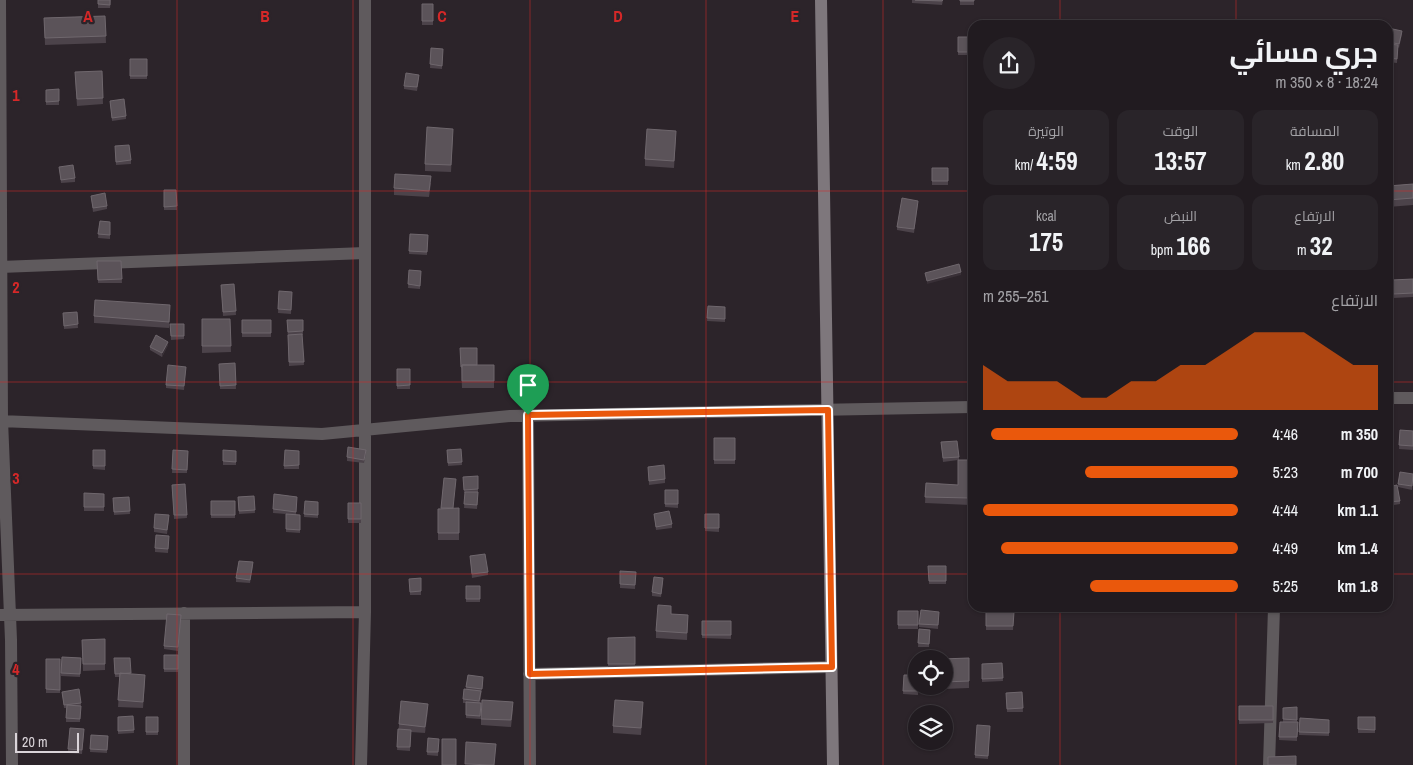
<!DOCTYPE html>
<html lang="ar">
<meta charset="utf-8">
<style>
body{margin:0;font-family:"Archivo Narrow",Cairo,sans-serif;background:#292429;color:#f1f3f6;direction:rtl;height:100vh;display:flex;flex-direction:column;font-size:19px;white-space:nowrap}
*{box-sizing:border-box;margin:0}
p{font-size:16px;color:#a2a1a5}
.icon{flex:none;width:28px;height:28px;fill:none;stroke:currentColor;stroke-width:2;stroke-linecap:round;stroke-linejoin:round}
.map{position:relative;flex:1;overflow:hidden;direction:ltr}
.details{position:absolute;left:968px;top:20px;width:425px;height:592px;display:flex;flex-direction:column;background:#211b20;border-radius:15px;box-shadow:0 1px 4px #0004,0 0 0 1px #3e393e;direction:rtl}
.details>*{flex:none}
.buttons{position:absolute;left:908px;top:650px;display:grid;gap:10px}
.buttons a{display:grid;place-items:center;width:45px;height:45px;border-radius:50%;background:#211b20;box-shadow:0 1px 4px #0004,0 0 0 1px #3e393e;font-size:25px}
.scale{position:absolute;left:15px;bottom:12px;width:64px;box-sizing:border-box;padding-left:5px;border:2px solid #dad4d9;border-top:0;font-size:14px;line-height:18px;white-space:nowrap;color:#dad4d9;-webkit-text-stroke:4px #2c242a;paint-order:stroke}
.pin{position:absolute;display:grid;place-items:center;width:42px;height:42px;color:#fff;margin:-51px -21px;border-radius:50% 50% 50% 0;rotate:-45deg;box-shadow:0 0 5px #0007}
.pin .icon{rotate:45deg}
.round{display:grid;place-items:center;flex:none;width:52px;height:52px;border-radius:26px;background:#292429}
.headline{display:flex;align-items:center;justify-content:space-between;height:85px;padding:0 15px}
h1{font-size:28px;font-weight:700;line-height:38px}
.metrics{display:grid;grid-template-columns:repeat(3,1fr);gap:8px;height:85px;padding:5px 15px}
.metrics div{display:grid;align-content:center;border-radius:12px;background:#292429;text-align:center}
.metrics b{font-size:25px;font-weight:700}
.metrics small{font-size:14px;font-weight:400}
.metrics p{font-size:14px}
.chart{height:140px;padding:10px 15px}
.chart p{display:flex;justify-content:space-between}
.chart svg{width:100%;height:90px;margin-top:5px;fill:#ea580c;opacity:.7}
ul{padding:0 15px;list-style:none;font-size:16px}
li{display:grid;grid-template-columns:80px 60px 1fr;align-items:center;height:38px}
li i{height:12px;border-radius:6px;background:#ea580c}
.map>svg:first-child{display:block}
.lines{fill:none;stroke-linecap:round;stroke-linejoin:round}
.street{stroke:#5f5a5d;stroke-width:12}
.secondary{stroke:#7e777c;stroke-width:12}
.wall{fill:#4c434a}
.shaded-wall{fill:#393037}
.building{fill:#5b5359;stroke:#6f676d}
.route-casing{stroke:#fff;stroke-width:10}
.route{stroke:#ea580c;stroke-width:6}
.grid{fill:none;stroke:#d62828;stroke-width:1;stroke-opacity:0.55}
.grid-label{font-size:16px;text-anchor:middle;font-weight:bold;fill:#d62828;stroke:#2c242a;stroke-width:4.5;stroke-linejoin:round;paint-order:stroke}
</style>
<div class="map">
<svg width="1413" height="765" viewBox="0 0 1413 765">
<rect width="100%" height="100%" fill="#2c242a"/>
<g class="lines">
<path class="street" d="M0,0L2,420L11,640L12,765
M0,267L365,253
M1388,398H1413
M528,415L530,765
M0,421L322,434L510,416L972,407
M0,615L365,612
M529,674L831,667
M184,765V613
M361,765L365,612V0
M1269,765L1274,608"/>
<path class="secondary" d="M821,0L833,765"/>
</g>
<path class="wall" d="M98,0H111L110,8H98Z
M912,0H943L942,5L912,3Z
M960,0H974V5H960Z
M422,4H433V25H422Z
M105,16L106,43L45,45L44,18Z
M1388,28L1402,34L1399,48L1398,47L1397,63L1388,62Z
M958,37H972V55H958Z
M431,48L443,49L442,69L430,68Z
M130,59H147V79H130Z
M102,71L103,104L77,106L75,79Z
M419,78L417,91L404,89V86Z
M59,89V105H46V90Z
M110,101L126,116V119L112,121Z
M453,136L451,172L425,171V164Z
M676,138L674,168L645,166V159Z
M115,150L131,160V164L116,165Z
M59,167L75,178V182L61,183Z
M932,168H948V185H932Z
M1388,180V186L1413,184V205L1388,207Z
M431,183L429,197L394,195V188Z
M164,190H176L177,210H164Z
M91,196L107,206V209L93,212Z
M918,204L914,233L897,230V227Z
M100,221L110,222V239L98,238Z
M410,234L428,235L427,255L409,254Z
M97,261H121L122,283H98Z
M409,270L421,271L420,289L408,288Z
M1413,279V297L1393,298L1392,280Z
M234,284L236,315L223,316L221,285Z
M279,291L292,292L291,314L278,313Z
M708,306L725,307V322L707,321Z
M77,312L78,328L64,329L63,313Z
M170,312L169,328L94,323V316Z
M202,319H230L231,352L202,353Z
M242,320H271V337H242Z
M287,320H303V335H302L304,365L289,366Z
M170,324H184V339L171,340Z
M168,345L162,357L150,350V347Z
M460,348L477,365H494V388H462Z
M235,363L236,389H220L219,364Z
M186,367L184,390L166,388V385Z
M397,369H410V389H397Z
M1400,430L1413,431V450L1399,449Z
M714,438H735V464H714Z
M941,442L959,457V460L971,467L970,505L925,503L926,483L958,485V460L943,462Z
M461,449L462,465L448,466L447,450Z
M93,450H105V470L93,469Z
M173,450L188,451L187,473H172Z
M223,450L236,451V465H223Z
M285,450L299,451V469H284Z
M366,453L364,463L347,461V457Z
M648,467L665,479V483L649,485Z
M1413,474L1412,490L1398,487V484Z
M478,476V496L477,509L464,508L465,493H464L463,477Z
M444,478L454,509L459,508V540H438V509H441Z
M185,484L187,518L174,519L172,485Z
M1388,487L1400,501V504L1388,506Z
M665,490H678V508L665,507Z
M84,493L104,494V511H84Z
M274,494L297,497L296,515H300V533L286,532V514L273,513Z
M254,496L255,513L239,514L238,497Z
M129,497L130,514L114,515L113,498Z
M211,501H235V518H211Z
M305,501L318,502V518L304,517Z
M348,503H361V523H348Z
M654,514L672,524V528L656,530Z
M705,514H719V532L705,531Z
M169,519L167,534L154,532V528Z
M169,539L168,553L155,552V548Z
M470,556L488,572V575L472,578Z
M253,566L250,583L236,582V578Z
M928,566H946V584H929Z
M620,571L636,572L635,589L620,588Z
M421,578V595H410L409,579Z
M663,582L661,597L652,596V592Z
M466,586H480V602H466Z
M898,611H918V629H898Z
M939,612L938,629L919,627V624Z
M986,612H1014L1013,630H986Z
M671,614L688,615L687,640L656,638V631Z
M181,615L178,651L164,649V646Z
M702,621H731V639L702,638Z
M919,629L930,630L929,647H918Z
M635,637V671H608V638Z
M105,639V670L83,671L82,640Z
M164,655H178V672H164Z
M62,657L81,658L80,677L61,676Z
M114,658L131,674L145,682L143,708L118,707L120,677H115Z
M969,658V688L943,689V686H944V659Z
M46,659H60V693H46Z
M1002,663L1003,681L982,682V664Z
M468,675L483,681L480,703H481L480,719L466,718V703H463V699L466,689Z
M904,675L918,686V695L903,694Z
M62,692L81,703L80,722H66V708H64Z
M1022,692L1023,712H1007L1006,693Z
M1239,706H1273V723L1239,724Z
M1297,707V741L1279,740L1280,722H1283V708Z
M643,708L641,735L613,733V726Z
M513,709L511,727L481,725V719Z
M428,710L425,733L411,732L410,751L397,750L399,724Z
M133,716L134,733L118,734V717Z
M146,717H158V735H146Z
M1358,717H1375V733H1358Z
M1300,718L1329,720V736L1299,735Z
M990,730L988,759L975,758V755Z
M84,733L82,754L68,753V749Z
M91,735L108,736L107,753L90,752Z
M428,738L439,739L438,756L427,755Z"/>
<path class="shaded-wall" d="M961,272V275L927,284V281Z
M168,342V345L162,357V353Z
M428,704V710L425,733V727Z"/>
<path class="building" d="M98,0H110V5L98,4Z
M915,0H943L942,1Z
M960,0H974V1H960Z
M422,4H433V21H422Z
M105,16L106,36L45,38L44,18Z
M1388,28L1402,31L1399,44L1388,42Z
M958,37H972V52H958Z
M1388,44L1398,45L1397,59L1388,58Z
M431,48L443,49L442,66L430,64Z
M130,59H147V76H130Z
M102,71L103,98L77,99L75,72Z
M406,73L419,75L417,87L404,86Z
M59,89V101L46,102V90Z
M124,99L126,116L112,118L110,101Z
M427,127L453,129L451,165L425,164Z
M647,129L676,131L674,161L645,159Z
M129,145L131,160L116,162L115,146Z
M73,165L75,178L61,180L59,167Z
M932,168H948V181H932Z
M395,174L431,176L429,191L394,188Z
M1388,180V186L1413,184V198L1388,200Z
M164,190H176L177,206L164,207Z
M105,193L107,206L93,208L91,196Z
M902,198L918,201L914,229L897,227Z
M100,221L110,222V235L98,234Z
M410,234L428,235L427,252L409,251Z
M97,261H121L122,279L98,280Z
M959,264L961,272L927,281L925,273Z
M409,270L421,271L420,286L408,284Z
M1413,279V293L1393,294L1392,280Z
M234,284L236,311L223,312L221,285Z
M279,291L292,292L291,310L278,309Z
M95,300L170,305L169,322L94,316Z
M708,306L725,307V319L707,318Z
M77,312L78,324L64,326L63,313Z
M202,319H230L231,346H202Z
M242,320H271V333H242Z
M287,320H303V331L288,332Z
M170,324H184V336H171Z
M302,334L304,362H289L288,335Z
M156,335L168,342L162,353L150,347Z
M460,348H477V365H462V367H461Z
M235,363L236,385L220,386L219,364Z
M168,365L186,367L184,386L166,385Z
M462,365H494V381H462Z
M397,369H410V385L397,386Z
M1400,430L1413,431V446L1399,445Z
M714,438H735V460H714Z
M957,441L959,457L943,458L941,442Z
M348,447L366,450L364,460L347,457Z
M461,449L462,462L448,463L447,450Z
M93,450H105V466H93Z
M173,450L188,451L187,470L172,469Z
M223,450L236,451V462L223,461Z
M285,450L299,451V465L284,466Z
M958,460H971L970,498L925,497L926,483L958,485Z
M664,465L665,479L649,481L648,467Z
M1400,472L1413,474L1412,486L1398,484Z
M478,476V489L464,490L463,477Z
M444,478L456,479L453,508H441Z
M185,484L187,515H174L172,485Z
M1397,485L1400,501L1388,502V487Z
M665,490H678V504H665Z
M465,492H478L477,505L464,504Z
M84,493L104,494V507H84Z
M274,494L297,497L296,512L273,509Z
M254,496L255,510L239,511L238,497Z
M129,497L130,511L114,512L113,498Z
M211,501H235V515H211Z
M305,501L318,502V515L304,514Z
M348,503H361V519H348Z
M459,508V533H438V509Z
M669,511L672,524L656,527L654,514Z
M155,514L169,515L167,530L154,528Z
M286,514L300,515V530L286,529Z
M705,514H719V528H705Z
M156,535L169,536L168,549L155,548Z
M485,554L488,572L472,574L470,556Z
M239,561L253,562L250,580L236,578Z
M928,566H946V581H929Z
M620,571L636,572L635,585L620,584Z
M654,577L663,578L661,594L652,592Z
M421,578V591L410,592L409,579Z
M466,586H480V599H466Z
M658,605L671,606V614L688,615L687,633L656,631Z
M921,610L939,612L938,625L919,624Z
M898,611H918V625H898Z
M986,612H1014L1013,626H986Z
M167,614L181,615L178,647L164,646Z
M702,621H731V635H702Z
M919,629L930,630L929,644L918,643Z
M635,637V664H608V638Z
M105,639V664H83L82,640Z
M164,655H178V669H164Z
M62,657L81,658L80,674L61,673Z
M114,658H130L131,673L115,674Z
M969,658V681L944,682V659H942Z
M46,659H60V690L46,689Z
M1002,663L1003,678L982,679V664Z
M120,673L145,675L143,702L118,700Z
M468,675L483,677L482,689L466,687Z
M904,675H916V686H918V691H903Z
M79,689L81,703L64,705L62,692Z
M464,689L481,691L479,701L463,699Z
M1022,692L1023,708L1007,709L1006,693Z
M482,700L513,702L511,720L481,719Z
M615,700L643,702L641,728L613,726Z
M401,701L428,704L425,727L399,724Z
M466,702L481,703L480,716L466,715Z
M67,705L81,706L80,719L66,718Z
M1239,706H1273V720H1239Z
M1297,707V720L1283,719V708Z
M133,716L134,730L118,731V717Z
M146,717H158V732H146Z
M1358,717H1375V730L1358,729Z
M1300,718L1329,720V733L1299,732Z
M1280,722H1298L1297,737H1279Z
M977,725L990,726L988,756L975,755Z
M70,728L84,729L82,750L68,749Z
M398,729L411,730L410,747H397Z
M91,735L108,736L107,750L90,749Z
M428,738L439,739L438,752H427Z
M442,739H456V765H442Z
M466,742L496,744L494,765L465,764Z
M1296,756V765H1268V757Z"/>
<g class="lines">
<g class="route-casing">
<path id="route" d="M828,410L832,667L530,674L528,415Z"/>
</g>
<use href="#route" class="route"/>
</g>
<path class="grid" d="M177,0V765M353,0V765M530,0V765M706,0V765M883,0V765M1060,0V25M1236,0V25M0,191H972M1388,191H1413M0,382H972M1388,382H1413M0,574H972M1388,574H1413M1060,608V765M1236,608V765"/>
<g class="grid-label">
<text x="88" y="22">A</text>
<text x="265" y="22">B</text>
<text x="442" y="22">C</text>
<text x="618" y="22">D</text>
<text x="795" y="22">E</text>
<text x="16" y="101">1</text>
<text x="16" y="293">2</text>
<text x="16" y="484">3</text>
<text x="16" y="675">4</text>
</g>
</svg>
<div class="buttons">
<a><svg class="icon" aria-label="locate" viewBox="0 0 24 24"><circle cx="12" cy="12" r="6"/><path d="M12 2v4M12 18v4M2 12h4M18 12h4"/></svg></a>
<a><svg class="icon" aria-label="layers" viewBox="0 0 24 24"><path d="M12 4l9 5-9 5-9-5zM3 14l9 5 9-5"/></svg></a>
</div>
<div class="scale">20 m</div>
<div class="pin" style="left:528px;top:415px;background:#1e9e55"><svg class="icon" aria-label="arrive" viewBox="0 0 24 24"><path d="M6 21V4h12l-3 4 3 4H6"/></svg></div>
<section class="details">
<div class="headline"><div><h1>جري مسائي</h1><p>18:24 · 8 × 350 m</p></div><a class="round"><svg class="icon" aria-label="share" viewBox="0 0 24 24"><path d="M12 15V3M7 8l5-5 5 5M5 13v7h14v-7"/></svg></a></div>
<div class="metrics">
<div><p>المسافة</p><b>2.80<small> km</small></b></div>
<div><p>الوقت</p><b>13:57</b></div>
<div><p>الوتيرة</p><b>4:59<small> /km</small></b></div>
</div>
<div class="metrics">
<div><p>الارتفاع</p><b>32<small> m</small></b></div>
<div><p>النبض</p><b>166<small> bpm</small></b></div>
<div><p>kcal</p><b>175</b></div>
</div>
<div class="chart"><p><span>الارتفاع</span>251–255 m</p>
<svg viewBox="0 0 160 44" preserveAspectRatio="none"><path d="M0 44V22L10 30L20 30L30 30L40 38L50 38L60 30L70 30L80 22L90 22L100 14L110 6L120 6L130 6L140 14L150 22L160 22V44z"/></svg>
</div>
<ul>
<li><b>350 m</b>4:46<i style="width:97%"></i></li>
<li><b>700 m</b>5:23<i style="width:60%"></i></li>
<li><b>1.1 km</b>4:44<i style="width:100%"></i></li>
<li><b>1.4 km</b>4:49<i style="width:93%"></i></li>
<li><b>1.8 km</b>5:25<i style="width:58%"></i></li>
</ul>
</section>
</div>
